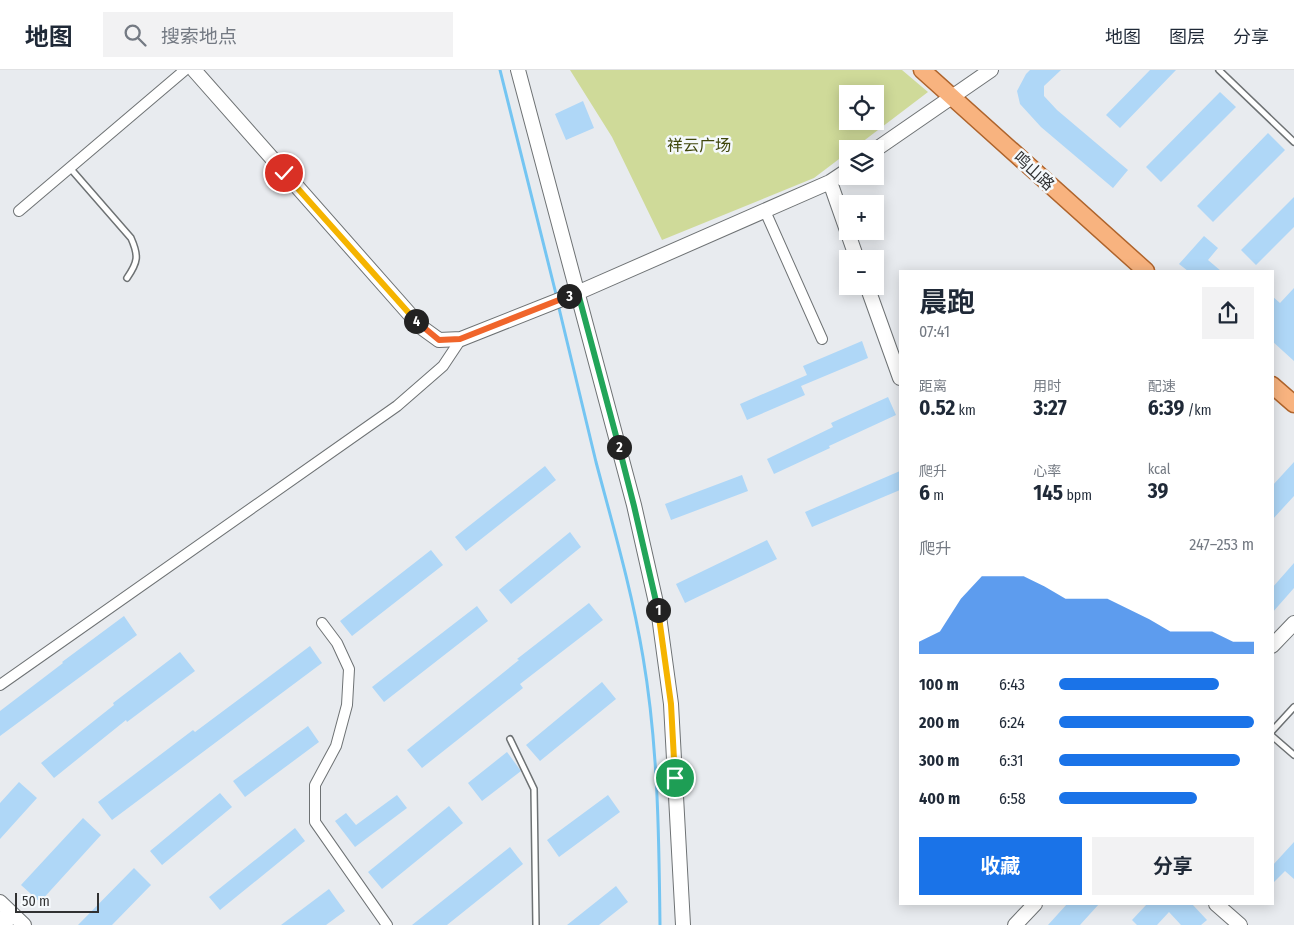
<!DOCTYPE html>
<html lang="zh">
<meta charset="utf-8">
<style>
body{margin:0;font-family:"Fira Sans Condensed","Noto Sans SC",sans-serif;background:#f2f2f3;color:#1f2937;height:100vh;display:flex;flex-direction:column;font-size:19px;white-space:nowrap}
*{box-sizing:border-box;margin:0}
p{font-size:16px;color:#747a83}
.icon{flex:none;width:28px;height:28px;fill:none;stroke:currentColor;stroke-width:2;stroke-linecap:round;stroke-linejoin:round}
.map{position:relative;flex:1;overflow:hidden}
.side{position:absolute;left:899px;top:200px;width:375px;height:635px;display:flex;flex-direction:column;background:#fff;border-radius:0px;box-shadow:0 2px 12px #0003}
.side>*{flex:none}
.tools{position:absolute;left:839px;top:15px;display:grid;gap:10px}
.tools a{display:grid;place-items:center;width:45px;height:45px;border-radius:0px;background:#fff;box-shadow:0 2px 12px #0003;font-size:25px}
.scale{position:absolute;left:15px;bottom:12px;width:84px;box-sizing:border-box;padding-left:5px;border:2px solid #303132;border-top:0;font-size:14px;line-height:18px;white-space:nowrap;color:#303132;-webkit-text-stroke:4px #f5f9fc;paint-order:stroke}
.pin{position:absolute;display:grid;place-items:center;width:42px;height:42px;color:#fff;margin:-21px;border:2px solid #fff;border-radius:50%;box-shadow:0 1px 5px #0007}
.km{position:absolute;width:25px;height:25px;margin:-12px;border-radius:50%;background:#222;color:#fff;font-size:14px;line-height:25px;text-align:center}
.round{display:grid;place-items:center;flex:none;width:52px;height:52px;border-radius:0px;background:#f2f2f3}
.overview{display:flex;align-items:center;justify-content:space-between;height:85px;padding:0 20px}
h1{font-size:28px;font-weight:700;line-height:38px}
.stats{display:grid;grid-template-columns:repeat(3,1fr);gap:8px;height:85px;padding:5px 20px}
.stats div{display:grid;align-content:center}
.stats b{font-size:21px;font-weight:700}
.stats small{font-size:14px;font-weight:400}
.stats p{font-size:14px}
.chart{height:140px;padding:10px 20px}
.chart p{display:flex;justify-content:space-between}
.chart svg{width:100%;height:90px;margin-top:5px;fill:#1a73e8;opacity:.7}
.button{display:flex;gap:10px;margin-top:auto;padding:10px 20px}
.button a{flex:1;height:58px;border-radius:0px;background:#1a73e8;color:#fff;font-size:20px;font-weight:700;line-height:58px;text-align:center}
.button a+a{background:#f2f2f3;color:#1f2937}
ul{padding:0 20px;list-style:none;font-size:16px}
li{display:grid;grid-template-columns:80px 60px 1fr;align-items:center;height:38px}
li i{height:12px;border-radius:6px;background:#1a73e8}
header{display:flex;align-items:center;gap:30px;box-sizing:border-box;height:70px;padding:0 25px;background:#fff;border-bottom:1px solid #e0e1e3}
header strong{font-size:24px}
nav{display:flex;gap:28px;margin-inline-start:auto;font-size:18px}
.search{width:350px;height:45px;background:#f2f2f3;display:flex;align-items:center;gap:12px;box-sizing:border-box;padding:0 18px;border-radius:0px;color:#747a83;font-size:19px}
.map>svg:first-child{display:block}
.green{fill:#cfda99;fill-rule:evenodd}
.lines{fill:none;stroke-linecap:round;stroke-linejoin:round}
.stream{stroke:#74c5f2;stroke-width:3}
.building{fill:#afd7f7}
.lane-casing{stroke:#6e7274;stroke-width:8}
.street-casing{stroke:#6e7274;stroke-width:12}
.secondary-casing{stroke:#6e7274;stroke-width:16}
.primary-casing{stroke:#af642c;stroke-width:19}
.lane{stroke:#fff;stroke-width:5}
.street{stroke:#fff;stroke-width:10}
.secondary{stroke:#fff;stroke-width:14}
.primary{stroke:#f8b37f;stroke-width:16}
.split-1-casing{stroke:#fff;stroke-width:10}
.split-2-casing{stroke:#fff;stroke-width:10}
.split-3-casing{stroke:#fff;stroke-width:10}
.split-4-casing{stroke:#fff;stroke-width:10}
.split-5-casing{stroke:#fff;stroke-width:10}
.split-1{stroke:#f5b400;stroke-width:6}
.split-2{stroke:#22a559;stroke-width:6}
.split-3{stroke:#22a559;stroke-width:6}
.split-4{stroke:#f0652b;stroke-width:6}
.split-5{stroke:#f5b400;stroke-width:6}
.labels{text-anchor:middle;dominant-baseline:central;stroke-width:5;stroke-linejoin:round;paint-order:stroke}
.park-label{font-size:16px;fill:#40470c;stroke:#f5f9fc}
.street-label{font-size:16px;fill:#303132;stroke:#f5f9fc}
</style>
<header>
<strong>地图</strong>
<div class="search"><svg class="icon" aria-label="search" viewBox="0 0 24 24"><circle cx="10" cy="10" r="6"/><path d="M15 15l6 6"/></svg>搜索地点</div>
<nav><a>地图</a><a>图层</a><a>分享</a></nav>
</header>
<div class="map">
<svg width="1294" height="855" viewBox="0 0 1294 855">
<rect width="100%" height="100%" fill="#e8ebef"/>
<path class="green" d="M570,0H902L928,22L853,79H848L847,83L814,108L662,170L612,67ZM848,24H875V51H848Z"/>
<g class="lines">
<path class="stream" d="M500,0L557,228
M558,234C571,286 583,339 596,392C613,456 632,521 643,587C658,675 659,766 660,855"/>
</g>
<path class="building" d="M1030,0H1061L1044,16V26L1057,40L1128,100L1113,118L1041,57L1020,34L1017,21L1026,4Z
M1150,0H1176L1120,58L1106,45Z
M1220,22L1236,37L1161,112L1146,97Z
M583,31L594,58L566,70L555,44Z
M1268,63L1285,80L1213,152L1197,136Z
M1294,127V157L1256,195L1241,180Z
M1204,166L1218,178L1208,190L1221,201H1188L1179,194Z
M1294,218V291L1272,271V226L1280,233Z
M862,271L868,288L801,316L805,325L747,350L740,334L807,305L803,296Z
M888,327L896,345L829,376L830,378L774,404L767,389L833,357L831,353Z
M1294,392V426L1272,450V416Z
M545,396L556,410L466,481L455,467Z
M900,401V420L812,457L805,442Z
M742,405L748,421L671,450L665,434Z
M570,462L581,477L511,534L499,520Z
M767,470L777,489L685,533L676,514Z
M431,480L443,495L352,566L340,551Z
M1294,493V518L1272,543V518Z
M589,533L603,550L520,614L523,618L422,698L407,680L519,590L517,589Z
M477,536L488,551L384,632L372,617Z
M124,546L137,565L0,666V641L63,593L62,592Z
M310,576L322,593L112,750L98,732L193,660L195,662Z
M180,582L195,601L127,652L126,650L54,708L41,693L114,635L113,633Z
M602,612L616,629L540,691L526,675Z
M308,656L319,672L245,727L233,711Z
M507,682L521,701L482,731L468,713Z
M19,712L37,728L0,769V733Z
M220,723L232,737L162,795L150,781Z
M397,725L407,738L355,777L335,751L346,743L356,755Z
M608,725L620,742L559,787L547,770Z
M449,736L463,753L382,819L368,802Z
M83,748L101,765L40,832L21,815Z
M295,758L305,771L220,840L209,827Z
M1294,772V809L1285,801L1272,814V796Z
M510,777L523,794L447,855H412Z
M134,798L151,815L112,855H78Z
M616,816L628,832L599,855H567Z
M329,819L345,841L326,855H281Z
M1067,834H1099L1080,855H1048Z
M1147,834H1192L1207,850L1201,855H1181L1169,842L1157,855H1137L1132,850Z"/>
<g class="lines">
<g class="lane-casing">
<path id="lane" d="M1219,0L1294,72
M70,98L131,168C139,186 138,192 127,208
M1272,661L1294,637
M1272,666L1294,685
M510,669L534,719L536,855"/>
</g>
<g class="street-casing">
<path id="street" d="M19,141L185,0
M765,141L822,269
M322,553L337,573L349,599L347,635L336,676L315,715V752L387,855
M0,615L397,336L443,296L461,269"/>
</g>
<g class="secondary-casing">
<path id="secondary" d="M194,0L421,257L439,270L461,269L577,223L830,112L848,100
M518,0L634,435L659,546L671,634L683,855
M875,80L991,0
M830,112L857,189
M867,216L900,308
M1272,576L1294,553
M0,832L24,855
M1216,834L1240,855
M0,849L6,855
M1015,855L1035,834"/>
</g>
<g class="primary-casing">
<path id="primary" d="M922,0L1146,201
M1272,315L1294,334"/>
</g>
<use href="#lane" class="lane"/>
<use href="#street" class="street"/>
<use href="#secondary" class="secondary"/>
<use href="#primary" class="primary"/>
</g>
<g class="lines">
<g class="split-1-casing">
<path id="split-1" d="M658,540L671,634L675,708"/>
</g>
<g class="split-2-casing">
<path id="split-2" d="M619,377L634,436L658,540"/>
</g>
<g class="split-3-casing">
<path id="split-3" d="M569,226L578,223L619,377"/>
</g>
<g class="split-4-casing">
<path id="split-4" d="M416,251L439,270L460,269L569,226"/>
</g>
<g class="split-5-casing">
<path id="split-5" d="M284,103L416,251"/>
</g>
<use href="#split-1" class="split-1"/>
<use href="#split-2" class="split-2"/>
<use href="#split-3" class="split-3"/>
<use href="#split-4" class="split-4"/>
<use href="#split-5" class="split-5"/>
</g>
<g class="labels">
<g class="park-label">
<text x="699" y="75">祥云广场</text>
</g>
<g class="street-label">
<text transform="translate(1034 101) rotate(42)">鸣山路</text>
</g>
</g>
</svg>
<div class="tools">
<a><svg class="icon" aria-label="locate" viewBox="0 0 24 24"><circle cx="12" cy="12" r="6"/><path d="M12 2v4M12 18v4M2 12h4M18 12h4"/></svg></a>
<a><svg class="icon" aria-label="layers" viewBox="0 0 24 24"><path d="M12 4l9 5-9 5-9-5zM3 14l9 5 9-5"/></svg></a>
<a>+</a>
<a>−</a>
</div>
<div class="scale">50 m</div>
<div class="pin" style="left:675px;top:708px;background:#1e9e55"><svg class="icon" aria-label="arrive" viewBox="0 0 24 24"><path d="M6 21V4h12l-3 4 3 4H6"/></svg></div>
<div class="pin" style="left:284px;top:103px;background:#d93025"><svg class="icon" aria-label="check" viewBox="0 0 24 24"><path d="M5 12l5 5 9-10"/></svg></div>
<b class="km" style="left:658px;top:540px">1</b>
<b class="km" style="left:619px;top:377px">2</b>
<b class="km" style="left:569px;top:226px">3</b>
<b class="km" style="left:416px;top:251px">4</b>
<section class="side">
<div class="overview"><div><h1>晨跑</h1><p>07:41</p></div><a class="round"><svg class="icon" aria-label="share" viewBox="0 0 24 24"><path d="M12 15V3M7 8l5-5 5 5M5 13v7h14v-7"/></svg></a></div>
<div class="stats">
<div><p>距离</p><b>0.52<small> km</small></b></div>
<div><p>用时</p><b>3:27</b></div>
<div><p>配速</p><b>6:39<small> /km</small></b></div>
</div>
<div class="stats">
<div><p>爬升</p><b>6<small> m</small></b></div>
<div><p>心率</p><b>145<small> bpm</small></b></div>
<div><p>kcal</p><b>39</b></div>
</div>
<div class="chart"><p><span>爬升</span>247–253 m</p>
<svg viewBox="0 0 160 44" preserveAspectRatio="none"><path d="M0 44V38L10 33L20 17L30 6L40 6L50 6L60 11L70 17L80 17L90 17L100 22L110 27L120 33L130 33L140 33L150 38L160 38V44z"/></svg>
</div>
<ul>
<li><b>100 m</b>6:43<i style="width:82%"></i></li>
<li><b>200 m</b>6:24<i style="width:100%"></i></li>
<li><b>300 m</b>6:31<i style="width:93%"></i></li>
<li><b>400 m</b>6:58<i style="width:71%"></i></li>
</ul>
<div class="button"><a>收藏</a><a>分享</a></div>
</section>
</div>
